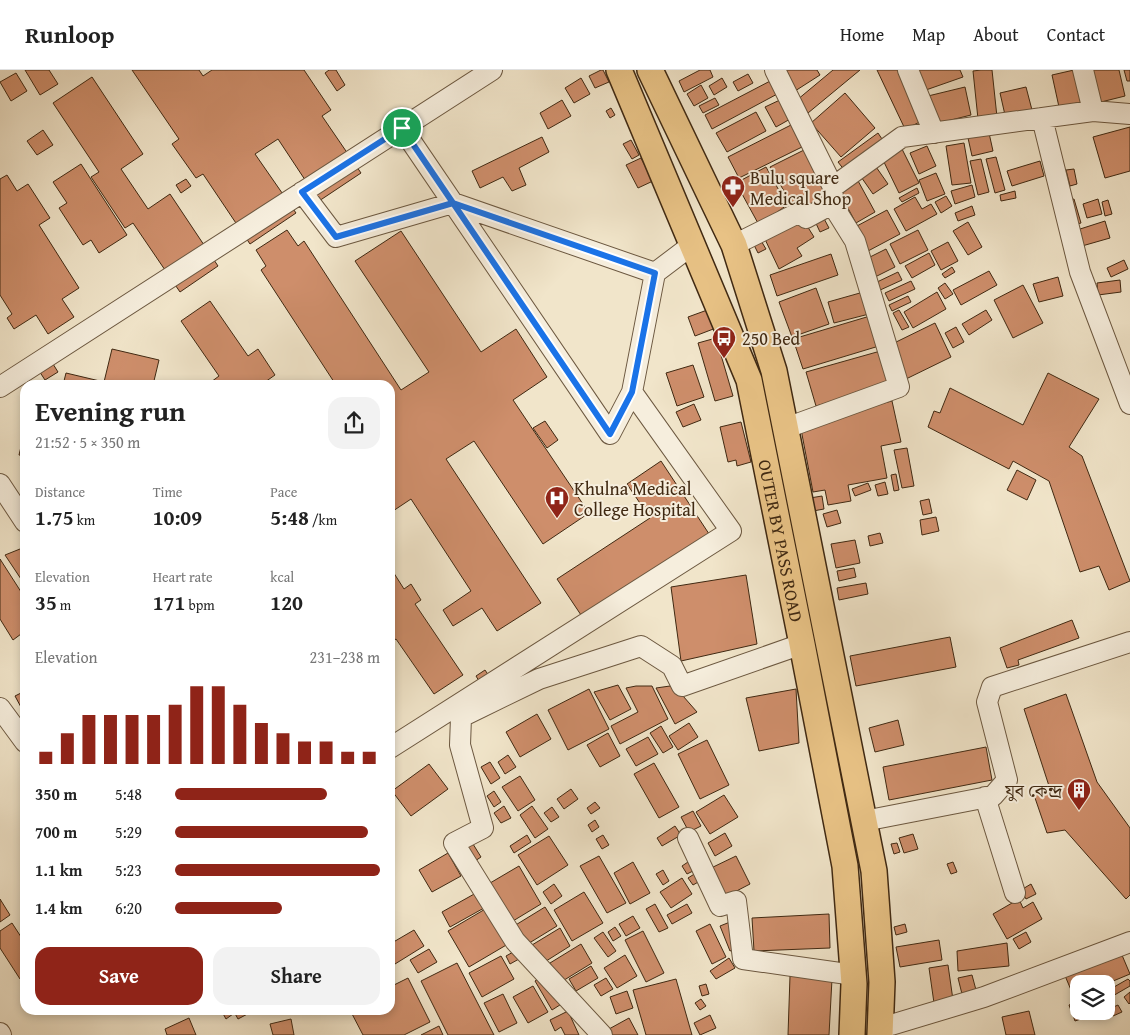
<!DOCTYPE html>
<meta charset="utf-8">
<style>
body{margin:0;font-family:"Gentium Book Plus","Noto Serif Bengali",serif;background:#f2f2f2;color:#222;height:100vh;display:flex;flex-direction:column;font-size:19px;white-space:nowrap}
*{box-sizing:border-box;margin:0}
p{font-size:16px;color:#767676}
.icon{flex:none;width:28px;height:28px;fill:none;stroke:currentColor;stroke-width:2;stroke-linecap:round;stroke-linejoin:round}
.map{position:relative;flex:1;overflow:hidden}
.sheet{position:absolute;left:20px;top:310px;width:375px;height:635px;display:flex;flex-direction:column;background:#fff;border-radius:15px;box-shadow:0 2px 8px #0003}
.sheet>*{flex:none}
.buttons{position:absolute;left:1070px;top:905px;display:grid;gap:10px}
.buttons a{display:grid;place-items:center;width:45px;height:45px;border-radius:10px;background:#fff;box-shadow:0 2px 8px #0003;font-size:25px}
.pin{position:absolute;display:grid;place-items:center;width:42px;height:42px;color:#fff;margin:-21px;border:2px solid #fff;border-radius:50%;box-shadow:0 1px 5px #0007}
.round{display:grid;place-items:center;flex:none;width:52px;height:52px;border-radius:15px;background:#f2f2f2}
.summary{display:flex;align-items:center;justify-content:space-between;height:85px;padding:0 15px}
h1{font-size:28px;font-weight:700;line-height:38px}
.figures{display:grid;grid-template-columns:repeat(3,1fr);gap:8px;height:85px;padding:5px 15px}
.figures div{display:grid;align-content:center}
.figures b{font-size:21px;font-weight:700}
.figures small{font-size:14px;font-weight:400}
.figures p{font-size:14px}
.chart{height:140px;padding:10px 15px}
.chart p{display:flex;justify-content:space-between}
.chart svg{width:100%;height:90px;margin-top:5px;stroke:#8f2418;stroke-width:6}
.primary-button{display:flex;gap:10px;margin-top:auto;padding:10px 15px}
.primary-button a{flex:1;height:58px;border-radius:15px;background:#8f2418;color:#fff;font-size:20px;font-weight:700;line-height:58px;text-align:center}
.primary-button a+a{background:#f2f2f2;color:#222}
ul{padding:0 15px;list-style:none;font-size:16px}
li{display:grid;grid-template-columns:80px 60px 1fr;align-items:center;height:38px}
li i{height:12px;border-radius:6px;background:#8f2418}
header{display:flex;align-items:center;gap:30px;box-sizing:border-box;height:70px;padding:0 25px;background:#fff;border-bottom:1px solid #e0e0e0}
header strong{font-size:24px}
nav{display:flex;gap:28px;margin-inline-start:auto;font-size:18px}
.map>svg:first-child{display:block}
.building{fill:#ce8e6b;stroke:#402912}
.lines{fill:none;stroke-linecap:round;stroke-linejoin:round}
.minor-casing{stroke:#6c5840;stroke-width:22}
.major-casing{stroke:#402912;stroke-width:28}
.minor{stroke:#f6eedd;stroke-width:20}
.major{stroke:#e8c285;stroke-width:25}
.route-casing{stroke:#fff;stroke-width:10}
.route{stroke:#1a73e8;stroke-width:6}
.labels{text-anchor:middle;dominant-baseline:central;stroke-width:4;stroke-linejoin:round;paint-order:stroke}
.poi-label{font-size:18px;fill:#402912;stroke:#f6eedd;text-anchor:start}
.street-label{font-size:18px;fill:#402912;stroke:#f6eedd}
</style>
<header>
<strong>Runloop</strong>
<nav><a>Home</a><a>Map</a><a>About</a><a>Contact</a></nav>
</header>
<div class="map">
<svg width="1130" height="965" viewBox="0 0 1130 965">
<rect width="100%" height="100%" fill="#f1e5ca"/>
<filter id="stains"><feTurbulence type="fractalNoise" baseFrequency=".004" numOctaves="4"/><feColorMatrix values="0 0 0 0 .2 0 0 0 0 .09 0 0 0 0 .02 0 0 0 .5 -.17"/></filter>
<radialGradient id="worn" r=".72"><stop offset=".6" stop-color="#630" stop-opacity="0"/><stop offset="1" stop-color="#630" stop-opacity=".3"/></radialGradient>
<path class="building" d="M25,0H49L58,14L40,25Z
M132,0H199L203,6L212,0H304L331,40L322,46L361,103L319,131L278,69L255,84L296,143L250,174L203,104L196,108L172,74L179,69Z
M329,0H336L345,15L337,21L325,3Z
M601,0H603L609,12L595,18L589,6Z
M700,0H710L713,7L684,22L679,11Z
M786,0H817L820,5L795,21L783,2Z
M833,0H860L808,43L797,30Z
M877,0H898L922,51L905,59Z
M916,0H960L963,7L923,21Z
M981,0H992L997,47L978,49L973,1Z
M1074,0L1086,31L1059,37L1052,5Z
M1089,0H1119L1125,26L1097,33Z
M1124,0H1130V11H1127Z
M16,3L27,21L11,31L0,12Z
M748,4L753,13L738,21L733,12Z
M92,7L143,84L121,99L148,139L170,124L218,196L180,222L133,153L125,158L91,107L99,102L53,33Z
M581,8L590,24L574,33L565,18Z
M722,8L727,17L714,25L709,16Z
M774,9L781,22L712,59L705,45Z
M701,15L708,28L694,36L687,24Z
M965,17L971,45L935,54L928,26Z
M1026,17L1032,40L1005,45L1000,23Z
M845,23L875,58L841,87L811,53Z
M715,28L719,35L703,43L699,36Z
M782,29L792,48L776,57L765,37Z
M562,30L571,46L548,59L540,43Z
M611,38L615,45L610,48L606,41Z
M756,42L766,61L727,82L716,63Z
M791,55L802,77L739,108L728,87Z
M1130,57V101L1105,108L1093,67Z
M43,60L53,75L37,85L27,71Z
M878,63L884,72L845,101L838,92Z
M989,63L993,81L972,86L968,68Z
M542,67L549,82L519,98L526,115L512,121L503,107L480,118L472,101Z
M631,70L639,85L632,89L623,74Z
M964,73L971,113L952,115L946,76Z
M927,76L936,96L919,104L910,83Z
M806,79L828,129L812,138L803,126L791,133L770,97Z
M902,79L919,113L899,123L882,88Z
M996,87L1005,120L995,123L986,89Z
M641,88L653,111L638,118L626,95Z
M981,89L989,122L978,125L970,91Z
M1040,91L1044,106L1012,116L1007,101Z
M81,94L127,165L99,183L91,170L83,175L59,138L67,133L53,112Z
M874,94L888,114L873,124L859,104Z
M766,97L787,135L759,155L736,113Z
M1074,99L1077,114L1070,116L1066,100Z
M936,103L945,124L927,131L919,110Z
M7,105L17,121L28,114L50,148L39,155L79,218L62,229L74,247L48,264L36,245L14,259L7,248L12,244L0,225V109Z
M186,109L191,116L181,123L176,115Z
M857,109L875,142L856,153L838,120Z
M972,115L975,127L955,134L951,121Z
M917,118L919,123L902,132L899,128Z
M1015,121L1016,128L1001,131L1000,125Z
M946,126L952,136L941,143L935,132Z
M915,127L922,139L931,134L937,144L906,161L894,139Z
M1074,129L1081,153L1073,155L1066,131Z
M1098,129L1102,144L1087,148L1083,134Z
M1108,130L1112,144L1105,146L1102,132Z
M972,136L975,145L958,151L955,143Z
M887,140L900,164L868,181L855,157Z
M799,143L814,167L797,178L802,186L779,199L763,165Z
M821,143L829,158L820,162L813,147Z
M1105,151L1110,168L1082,176L1077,160Z
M968,152L982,177L968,185L953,161Z
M287,160L298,176L304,171L401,320L429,302L355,191L401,161L481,282L516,259L547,307L513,330L589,443L543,474L474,371L446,389L541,533L497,561L482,538L453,556L443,540L471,521L411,429L390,443V400L392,399L390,397V315H336L261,200L266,196L256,180Z
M918,160L928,180L900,194L890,174Z
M760,169L766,179L758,183L753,173Z
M948,172L958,191L941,200L931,181Z
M886,179L895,197L875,207L866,189Z
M929,183L935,195L912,208L905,196Z
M831,184L838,205L777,226L770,205Z
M1124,190L1128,199L1111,207L1107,198Z
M952,197L955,202L945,208L942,204Z
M989,201L997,215L961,235L953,220Z
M898,202L902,210L878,221L875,213Z
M1058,207L1063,226L1039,232L1033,214Z
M1120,210L1121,222L1098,225L1097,213Z
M911,211L915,219L889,231L885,223Z
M945,213L953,224L945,229L938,218Z
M1023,215L1043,253L1013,268L994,230Z
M816,218L829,254L792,267L779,232Z
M867,221L873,243L834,253L828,232Z
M937,222L946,239L913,258L904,242Z
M908,226L911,232L892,241L889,235Z
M210,231L248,286L258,279L275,305L265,312L267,315H207L219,306L181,251Z
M710,239L716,258L695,266L688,247Z
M899,240L909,257L902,260L893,243Z
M986,240L992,250L969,265L962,254Z
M870,246L879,276L803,299L793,269Z
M935,253L951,287L906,309L890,275Z
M956,257L964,272L953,278L945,263Z
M716,268L733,326L715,331L698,273Z
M43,278L58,302L45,310L30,287Z
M112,279L159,290L153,315H63L66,303L104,312Z
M884,280L894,314L816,336L806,302Z
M693,295L704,327L677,336L666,303Z
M1048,303L1099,329L1069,377L1082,386L1130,511L1109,520L1099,496L1080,502L1049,411L1013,391L1009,399L928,357L934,341L940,343L950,318L1023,355Z
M892,331L901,372L881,376L887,408L848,415L851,431L828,435L825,420L813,422L800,354Z
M694,334L701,350L683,357L676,342Z
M545,351L558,370L547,378L533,358Z
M741,352L751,392L737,396L736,390L728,392L720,357Z
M25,360V386L19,385Z
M907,378L914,416L902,418L894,380Z
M661,391L717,476L591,560L557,509L650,448L627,414Z
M1017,400L1036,410L1027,430L1007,420Z
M896,404L899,420L894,421L891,405Z
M885,412L888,424L878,426L875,415Z
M868,413L871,420L855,426L852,419Z
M822,426L824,439L813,441L810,428Z
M929,429L932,443L923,445L920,431Z
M837,440L841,453L827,457L823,444Z
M936,447L939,461L922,465L920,450Z
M880,463L883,473L870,476L868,466Z
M855,470L860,493L836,498L831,474Z
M25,477V515L5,485Z
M0,489L25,528V561L13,570L0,549Z
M390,497L404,519L411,514L421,530L415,534L463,605L434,624L396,569L390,573Z
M854,498L856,507L839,511L837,501Z
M746,505L757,574L681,591L671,517Z
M866,513L868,524L839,530L837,518Z
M1072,550L1079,568L1018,590L1019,595L1007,598L1000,578Z
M950,567L956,597L856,616L850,586Z
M485,600L491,609L482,616L476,606Z
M618,615L631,639L610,650L594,622Z
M636,616H652L668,649L620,674L611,656L638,642L626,618Z
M670,616L683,626L697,642L675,654L656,618Z
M589,619L609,659L568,680L548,640Z
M796,619L799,673L759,681L746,628Z
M25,621V637L22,639L15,626Z
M1066,624L1097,712L1130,758V825L1126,829L1065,760L1047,763L1034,725L1050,719L1024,639Z
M537,644L551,669L520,687L506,662Z
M898,650L904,675L875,682L869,658Z
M689,653L698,667L678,680L669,666Z
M661,656L673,677L663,683L650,663Z
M608,663L620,686L600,697L587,675Z
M648,667L658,684L636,696L626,679Z
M707,670L729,715L700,729L678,684Z
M986,677L992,710L889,730L883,697Z
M508,685L516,697L505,704L498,692Z
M490,692L500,708L491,714L481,697Z
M654,693L679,737L659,748L634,704Z
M429,694L448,719L411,746L392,721Z
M520,706L535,730L518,741L502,717Z
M571,719L578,729L564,739L557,729Z
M494,721L501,732L494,737L487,726Z
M724,725L738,747L710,764L696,742Z
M595,732L600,738L591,744L587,738Z
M504,736L511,748L501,753L494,743Z
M532,736L548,759L535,768L520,745Z
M552,737L559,747L551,752L544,743Z
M693,741L701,756L689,762L681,747Z
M595,750L599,757L592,762L588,755Z
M675,756L681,765L662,776L657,768Z
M725,763L732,776L715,786L708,773Z
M913,764L918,779L904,783L899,768Z
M527,765L531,772L514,783L510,776Z
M603,765L609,775L602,779L596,769Z
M549,766L568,795L537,815L518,785Z
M897,773L900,782L894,784L891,774Z
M473,774L481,787L472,793L464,780Z
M448,783L461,806L432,822L419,800Z
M599,786L626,833L607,843L580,796Z
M736,786L750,814L723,828L709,799Z
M633,792L650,823L630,834L614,803Z
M688,792L693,801L687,804L682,796Z
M953,792L957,802L951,804L947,794Z
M519,796L541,834L508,854L485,816Z
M663,800L669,811L663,815L656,804Z
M696,803L700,811L693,815L688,808Z
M682,808L692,824L671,838L660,822Z
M554,814L562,826L551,834L543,822Z
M1031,814L1036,824L1026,829L1021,820Z
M584,822L603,853L572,871L554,840Z
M476,823L484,838L450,857L442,842Z
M0,829L10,845L0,852Z
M1019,829L1023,838L1033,832L1042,849L1007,869L993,844Z
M655,834L668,858L659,862L646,839Z
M687,834L692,843L672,854L667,845Z
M545,837L557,856L526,875L514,856Z
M487,838L508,874L469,897L448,861Z
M829,844L830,878L754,881L752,848Z
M633,846L640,858L626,866L619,854Z
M730,852L740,877L730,881L720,856Z
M12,853L25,873V906L20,909L0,878V861Z
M710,854L726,887L712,894L696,861Z
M905,854L907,862L896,865L894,857Z
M615,857L621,866L613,871L608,862Z
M560,858L570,876L543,893L532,875Z
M414,860L424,876L395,894L390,886V874Z
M643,861L664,903L646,912L625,870Z
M603,862L616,881L608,887L594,868Z
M1026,862L1031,872L1019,879L1013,869Z
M939,870L942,890L900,897L896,877Z
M1007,873L1009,896L958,901L957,881Z
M581,874L592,893L561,912L550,893Z
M1119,878L1130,904L1106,914H1079V925L1074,927L1063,901Z
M429,879L437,892L418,903L410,890Z
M515,881L519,889L510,894L506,886Z
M625,885L637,906L617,918L604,898Z
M501,886L514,909L482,927L469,903Z
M729,888L735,898L716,909L710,901Z
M457,893L494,965H448L421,911Z
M948,895L953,930L934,933L929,898Z
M591,896L598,908L576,921L569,909Z
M544,905L563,933L552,940L535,911Z
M972,905L976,920L962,924L958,908Z
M790,906L832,909L829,965H788Z
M408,908L430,952L404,965H363L350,940H390V917Z
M606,908L613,919L601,926L594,915Z
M676,909L692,965H646L633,920Z
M1128,909L1130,911V916L1111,927L1107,921Z
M706,914L709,924L702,926L699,916Z
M533,916L548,942L528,953L513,927Z
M627,921L633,938L616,944L610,927Z
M1130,922V933L1129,934L1124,927Z
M503,924L517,953L499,962L484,933Z
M701,929L706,936L700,940L695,933Z
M1079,931V941H1097L1098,943L1075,951L1069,935Z
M1118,935L1122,942L1113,946L1109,939Z
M221,940H231L233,944L226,949Z
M233,940H255L238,949Z
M568,941L579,965H565L561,957L555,961L550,950Z
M1029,941L1035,965H1006L1002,947Z
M710,945L716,958L700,965L694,953Z
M189,948L196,965H167L165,959Z
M629,948L638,965H612L609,959Z
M291,949L294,965H273L270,954Z
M439,956L443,965H421Z"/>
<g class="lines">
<g class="minor-casing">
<path id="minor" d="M775,0L833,117
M908,0L934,63
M1083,0L1093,41
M1042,48L1080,202L1130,334
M402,58L610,364L632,322L655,203
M302,122L336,167L453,133L655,203L692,175
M734,175L800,142L806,148L832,134L833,117L902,67L1093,41L1130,44
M0,317L492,0
M786,358L899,317L855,171L832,134
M0,414L25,452
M0,638L25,672
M390,678L731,461L632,322
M985,727L1015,823
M864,751L993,726L1007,710L987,632L992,617L1130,572
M688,768L720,836L736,831L743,889L854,905
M881,958L984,927L1130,872
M0,963L1,965
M602,965L515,871L454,773L483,758L460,675L461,647L539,609L641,576L672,596L682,616L802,574"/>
</g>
<g class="major-casing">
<g id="major">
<path id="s1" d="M619,0L749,310L802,574L845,796L854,914L852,965"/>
<path d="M650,0L734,175L774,301L874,801L882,912L880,965"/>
</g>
</g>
<use href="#minor" class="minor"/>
<use href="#major" class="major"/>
</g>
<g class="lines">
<g class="route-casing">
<path id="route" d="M402,58L453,133L655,203L632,322L610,364L453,133L336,167L302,122L402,58"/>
</g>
<use href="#route" class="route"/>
</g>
<defs>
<g id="pharmacy-pin" transform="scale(1.25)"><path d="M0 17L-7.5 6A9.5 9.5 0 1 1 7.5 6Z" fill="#8f2418" stroke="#f6eedd"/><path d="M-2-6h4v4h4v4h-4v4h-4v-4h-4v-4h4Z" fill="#fff"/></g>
<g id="bus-pin" transform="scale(1.25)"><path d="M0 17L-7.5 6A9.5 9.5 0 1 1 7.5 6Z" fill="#8f2418" stroke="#f6eedd"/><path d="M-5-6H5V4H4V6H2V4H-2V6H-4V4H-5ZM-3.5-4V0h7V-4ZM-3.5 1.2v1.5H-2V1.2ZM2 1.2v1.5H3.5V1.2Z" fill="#fff"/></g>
<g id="hospital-pin" transform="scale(1.25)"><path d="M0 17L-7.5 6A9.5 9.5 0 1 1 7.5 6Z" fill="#8f2418" stroke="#f6eedd"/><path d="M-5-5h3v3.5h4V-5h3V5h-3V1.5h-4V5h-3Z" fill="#fff"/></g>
<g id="building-pin" transform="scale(1.25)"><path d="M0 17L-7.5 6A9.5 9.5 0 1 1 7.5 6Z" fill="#8f2418" stroke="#f6eedd"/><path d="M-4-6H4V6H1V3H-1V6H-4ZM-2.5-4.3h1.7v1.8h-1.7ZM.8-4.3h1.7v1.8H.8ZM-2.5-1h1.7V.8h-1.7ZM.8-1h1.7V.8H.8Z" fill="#fff"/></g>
</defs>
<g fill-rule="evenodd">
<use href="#pharmacy-pin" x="733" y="117"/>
<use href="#bus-pin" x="724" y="268"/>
<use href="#hospital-pin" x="557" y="428"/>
<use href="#building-pin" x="1079" y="720"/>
</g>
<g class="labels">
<g class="poi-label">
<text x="750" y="107">Bulu square<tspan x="750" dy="21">Medical Shop</tspan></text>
<text x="742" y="268">250 Bed</text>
<text x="574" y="418">Khulna Medical<tspan x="574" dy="21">College Hospital</tspan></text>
<text x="1062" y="720" text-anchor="end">যুব কেন্দ্র</text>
</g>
<g class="street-label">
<text stroke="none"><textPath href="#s1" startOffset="500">OUTER BY PASS ROAD</textPath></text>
</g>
</g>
<rect width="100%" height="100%" filter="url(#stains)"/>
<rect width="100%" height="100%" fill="url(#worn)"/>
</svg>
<div class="buttons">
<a><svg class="icon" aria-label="layers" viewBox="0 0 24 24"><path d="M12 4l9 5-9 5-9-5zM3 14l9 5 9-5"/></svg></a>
</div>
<div class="pin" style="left:402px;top:58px;background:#1e9e55"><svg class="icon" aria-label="arrive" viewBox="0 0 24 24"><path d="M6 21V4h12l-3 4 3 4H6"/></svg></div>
<section class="sheet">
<div class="summary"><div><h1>Evening run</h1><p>21:52 · 5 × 350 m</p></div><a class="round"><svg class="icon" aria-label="share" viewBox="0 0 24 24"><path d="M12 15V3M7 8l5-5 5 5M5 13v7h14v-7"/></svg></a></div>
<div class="figures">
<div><p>Distance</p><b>1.75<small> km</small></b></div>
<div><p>Time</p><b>10:09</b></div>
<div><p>Pace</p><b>5:48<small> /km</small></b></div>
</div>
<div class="figures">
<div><p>Elevation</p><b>35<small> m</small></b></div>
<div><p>Heart rate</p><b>171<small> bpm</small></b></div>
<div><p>kcal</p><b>120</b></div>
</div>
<div class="chart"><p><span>Elevation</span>231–238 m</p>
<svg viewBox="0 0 160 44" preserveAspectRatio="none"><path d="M5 44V38M15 44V29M25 44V20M35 44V20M45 44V20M55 44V20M65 44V15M75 44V6M85 44V6M95 44V15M105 44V24M115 44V29M125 44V33M135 44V33M145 44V38M155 44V38"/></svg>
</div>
<ul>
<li><b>350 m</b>5:48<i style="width:74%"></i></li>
<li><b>700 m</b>5:29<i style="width:94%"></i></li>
<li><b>1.1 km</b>5:23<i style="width:100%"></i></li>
<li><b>1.4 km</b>6:20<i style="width:52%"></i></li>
</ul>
<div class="primary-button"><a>Save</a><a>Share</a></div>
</section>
</div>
